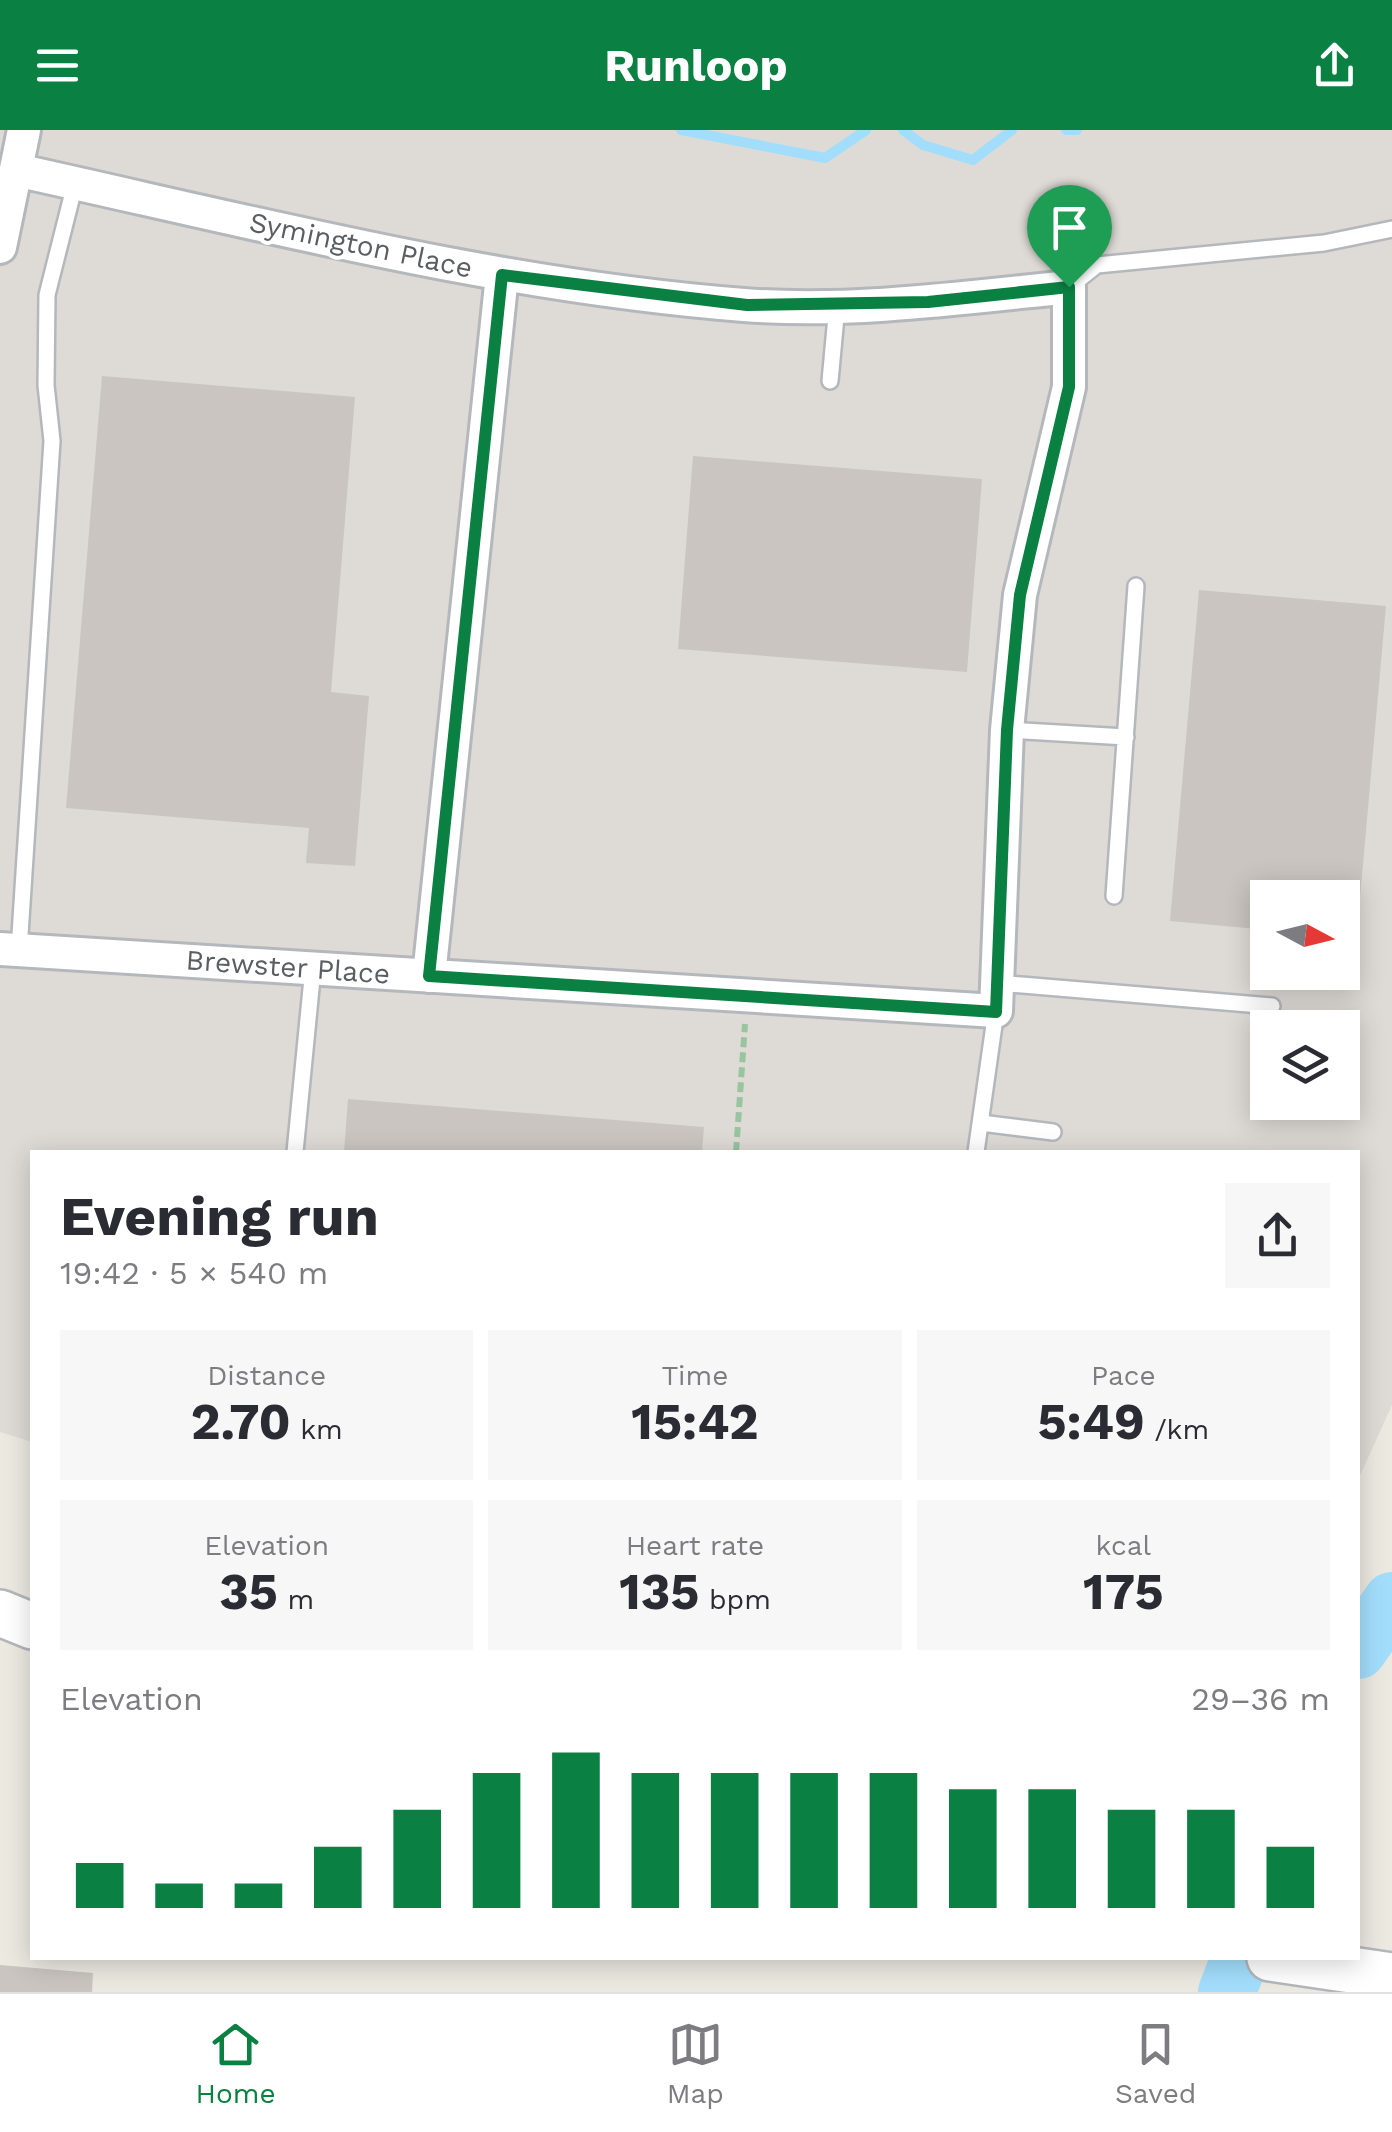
<!DOCTYPE html>
<meta charset="utf-8">
<style>
body{margin:0;font-family:"Work Sans",sans-serif;background:#f7f7f7;color:#2b2b33;height:100vh;display:flex;flex-direction:column;font-size:38px;white-space:nowrap}
*{box-sizing:border-box;margin:0}
p{font-size:32px;color:#7c7c81}
.icon{flex:none;width:55px;height:55px;fill:none;stroke:currentColor;stroke-width:2;stroke-linecap:round;stroke-linejoin:round}
.map{position:relative;flex:1;overflow:hidden}
.drawer{position:absolute;left:30px;top:1020px;width:1330px;height:810px;display:flex;flex-direction:column;background:#fff;border-radius:0px;box-shadow:0 5px 25px #0003}
.drawer>*{flex:none}
.needle{width:65px;rotate:97deg}
.buttons{position:absolute;left:1250px;top:750px;display:grid;gap:20px}
.buttons a{display:grid;place-items:center;width:110px;height:110px;border-radius:0px;background:#fff;box-shadow:0 5px 25px #0003;font-size:50px}
.pin{position:absolute;display:grid;place-items:center;width:85px;height:85px;color:#fff;margin:-102px -42px;border-radius:50% 50% 50% 0;rotate:-45deg;box-shadow:0 0 10px #0007}
.pin .icon{rotate:45deg}
.round{display:grid;place-items:center;flex:none;width:105px;height:105px;border-radius:0px;background:#f7f7f7}
.headline{display:flex;align-items:center;justify-content:space-between;height:170px;padding:0 30px}
h1{font-size:55px;font-weight:700;line-height:75px}
.stats{display:grid;grid-template-columns:repeat(3,1fr);gap:15px;height:170px;padding:10px 30px}
.stats div{display:grid;align-content:center;border-radius:0px;background:#f7f7f7;text-align:center}
.stats b{font-size:50px;font-weight:700}
.stats small{font-size:28px;font-weight:400}
.stats p{font-size:28px}
.chart{height:280px;padding:20px 30px}
.chart p{display:flex;justify-content:space-between}
.chart svg{width:100%;height:180px;margin-top:10px;stroke:#0b8043;stroke-width:6}
header{display:flex;justify-content:space-between;align-items:center;height:130px;padding:0 30px;background:#0b8043;color:#fff;font-size:45px;font-weight:700}
.menu{display:flex;justify-content:space-around;align-items:center;height:140px;border-top:2px solid #e1e1e2;background:#fff;font-size:28px;color:#7c7c81}
.menu a{display:grid;justify-items:center;gap:5px}
.menu .selected{color:#0b8043}
.map>svg:first-child{display:block}
.industrial{fill:#dedbd6;fill-rule:evenodd}
.lines{fill:none;stroke-linecap:round;stroke-linejoin:round}
.stream{stroke:#a2defc;stroke-width:10}
.river{stroke:#a2defc;stroke-width:58}
.building{fill:#cac5c1}
.lane-casing{stroke:#b4b8bc;stroke-width:20}
.street-casing{stroke:#b4b8bc;stroke-width:38}
.secondary-casing{stroke:#b3b7bc;stroke-width:50}
.path{stroke:#98c4a0;stroke-width:6;stroke-dasharray:10 5;stroke-linecap:butt}
.lane{stroke:#fff;stroke-width:15}
.street{stroke:#fff;stroke-width:32}
.secondary{stroke:#fff;stroke-width:45}
.route-casing{stroke:#fff;stroke-width:20}
.route{stroke:#0b8043;stroke-width:12}
.labels{text-anchor:middle;dominant-baseline:central;stroke-width:8;stroke-linejoin:round;paint-order:stroke}
.street-label{font-size:28px;fill:#5a5e62;stroke:#fff}
</style>
<header><svg class="icon" aria-label="menu" viewBox="0 0 24 24"><path d="M4 6h16M4 12h16M4 18h16"/></svg>Runloop<svg class="icon" aria-label="share" viewBox="0 0 24 24"><path d="M12 15V3M7 8l5-5 5 5M5 13v7h14v-7"/></svg></header>
<div class="map">
<svg width="1392" height="1862" viewBox="0 0 1392 1862">
<rect width="100%" height="100%" fill="#ece9e1"/>
<path class="industrial" d="M0,0H1392V1275L1358,1350V1022H32V1312L0,1302ZM1268,768H1342V842H1268ZM1268,898H1342V972H1268Z"/>
<g class="lines">
<path class="stream" d="M681,0L825,28L866,0
M903,0L923,15L973,30L1012,0
M1066,0H1077"/>
<path class="river" d="M1358,1520L1392,1471
M1227,1862L1240,1828"/>
</g>
<path class="building" d="M102,246L355,267L331,562L369,566L355,736L306,733L309,698L66,678Z
M693,326L982,349L967,542L678,519Z
M1199,460L1386,476L1360,768H1268V800L1170,791Z
M348,969L704,997L702,1022H344Z
M0,1835L93,1843L92,1862H0Z"/>
<g class="lines">
<g class="lane-casing">
<path id="lane" d="M1069,157L1097,135L1324,113L1392,99
M830,251L837,176
M1007,600L1126,607
M1114,766L1136,456
M19,820L52,311L46,255L47,165L75,54
M997,853L1272,876
M981,993L1053,1002
M295,1022L313,838
M976,1022L996,881"/>
</g>
<g class="street-casing">
<path id="street" d="M0,117L24,0
M0,819L996,881L1007,600L1020,465L1069,257V157C962,168 851,183 744,175C498,156 257,93 16,40
M429,846L502,145"/>
</g>
<g class="secondary-casing">
<path id="secondary" d="M0,1483L32,1496
M1270,1828L1392,1846"/>
</g>
<path class="path" d="M736,1022L745,894"/>
<use href="#lane" class="lane"/>
<use href="#street" class="street"/>
<use href="#secondary" class="secondary"/>
</g>
<g class="lines">
<g class="route-casing">
<path id="route" d="M502,145L747,175L928,172L1069,157V257L1020,465L1007,600L996,882L429,846Z"/>
</g>
<use href="#route" class="route"/>
</g>
<g class="labels">
<g class="street-label">
<text transform="translate(361 115) rotate(12)">Symington Place</text>
<text transform="translate(288 837) rotate(4)">Brewster Place</text>
</g>
</g>
</svg>
<div class="buttons">
<a><svg class="needle" viewBox="-14 -14 28 28"><path d="M0-13l5 13h-10z" fill="#e53935"/><path d="M0 13l5-13h-10z" fill="#7c7c81"/></svg></a>
<a><svg class="icon" aria-label="layers" viewBox="0 0 24 24"><path d="M12 4l9 5-9 5-9-5zM3 14l9 5 9-5"/></svg></a>
</div>
<div class="pin" style="left:1069px;top:157px;background:#1e9e55"><svg class="icon" aria-label="arrive" viewBox="0 0 24 24"><path d="M6 21V4h12l-3 4 3 4H6"/></svg></div>
<section class="drawer">
<div class="headline"><div><h1>Evening run</h1><p>19:42 · 5 × 540 m</p></div><a class="round"><svg class="icon" aria-label="share" viewBox="0 0 24 24"><path d="M12 15V3M7 8l5-5 5 5M5 13v7h14v-7"/></svg></a></div>
<div class="stats">
<div><p>Distance</p><b>2.70<small> km</small></b></div>
<div><p>Time</p><b>15:42</b></div>
<div><p>Pace</p><b>5:49<small> /km</small></b></div>
</div>
<div class="stats">
<div><p>Elevation</p><b>35<small> m</small></b></div>
<div><p>Heart rate</p><b>135<small> bpm</small></b></div>
<div><p>kcal</p><b>175</b></div>
</div>
<div class="chart"><p><span>Elevation</span>29–36 m</p>
<svg viewBox="0 0 160 44" preserveAspectRatio="none"><path d="M5 44V33M15 44V38M25 44V38M35 44V29M45 44V20M55 44V11M65 44V6M75 44V11M85 44V11M95 44V11M105 44V11M115 44V15M125 44V15M135 44V20M145 44V20M155 44V29"/></svg>
</div>
</section>
</div>
<nav class="menu">
<a class="selected"><svg class="icon" aria-label="home" viewBox="0 0 24 24"><path d="M3 11l9-7 9 7M6 9v11h12V9"/></svg>Home</a>
<a><svg class="icon" aria-label="map" viewBox="0 0 24 24"><path d="M3 6l6-2 6 2 6-2v14l-6 2-6-2-6 2zM9 4v14M15 6v14"/></svg>Map</a>
<a><svg class="icon" aria-label="saved" viewBox="0 0 24 24"><path d="M7 4h10v16l-5-4-5 4z"/></svg>Saved</a>
</nav>
